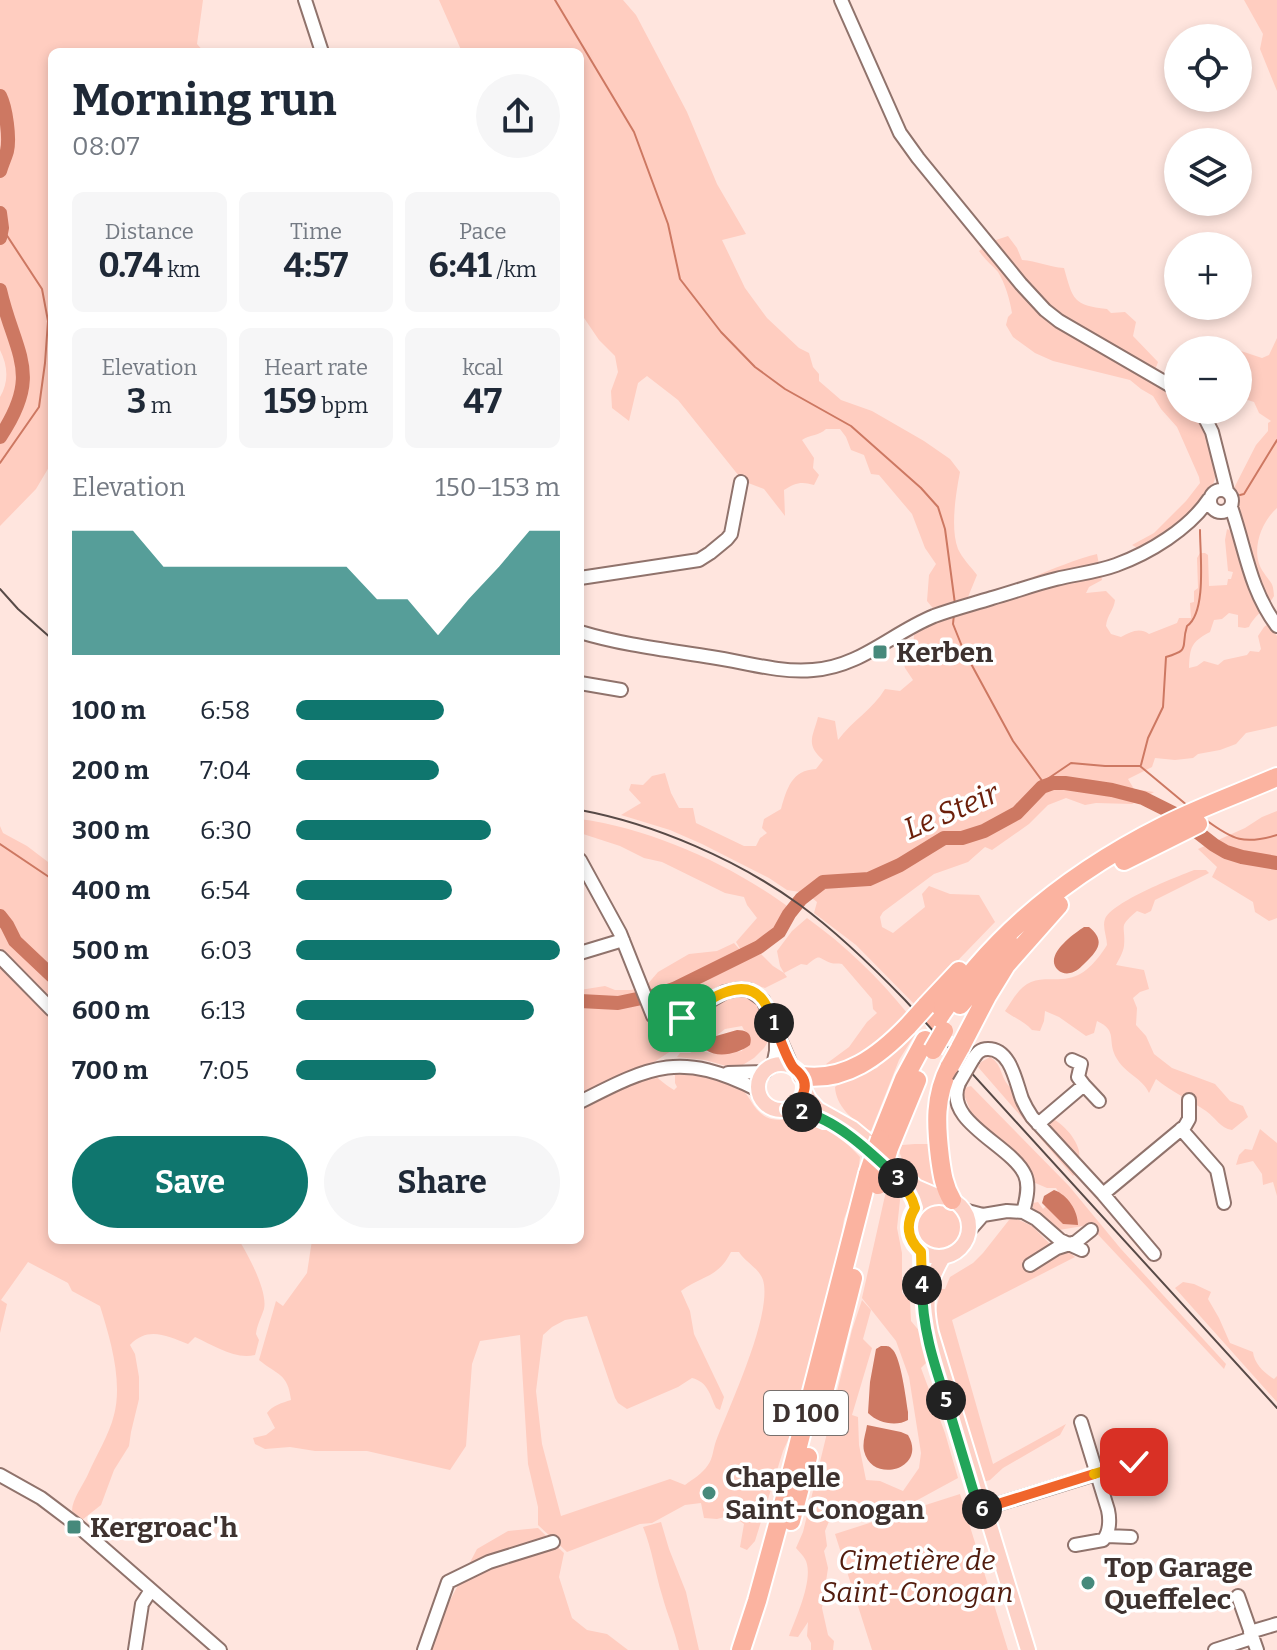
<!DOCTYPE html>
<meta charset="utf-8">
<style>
body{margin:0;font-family:Bitter,serif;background:#f6f6f7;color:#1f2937;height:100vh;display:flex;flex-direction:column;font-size:30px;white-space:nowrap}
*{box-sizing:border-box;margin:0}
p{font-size:26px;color:#747a83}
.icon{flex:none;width:44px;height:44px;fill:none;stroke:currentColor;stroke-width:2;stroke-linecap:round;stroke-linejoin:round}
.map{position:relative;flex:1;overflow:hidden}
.drawer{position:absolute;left:48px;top:48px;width:536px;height:1196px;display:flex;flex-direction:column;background:#fff;border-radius:12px;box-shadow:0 4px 12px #0003}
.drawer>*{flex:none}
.fabs{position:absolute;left:1164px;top:24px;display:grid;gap:16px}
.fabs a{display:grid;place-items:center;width:88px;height:88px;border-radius:50%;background:#fff;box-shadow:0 4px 12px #0003;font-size:40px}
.pin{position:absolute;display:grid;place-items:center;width:68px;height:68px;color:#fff;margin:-34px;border-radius:16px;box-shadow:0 4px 12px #0006}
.km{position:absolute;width:40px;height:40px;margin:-20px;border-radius:50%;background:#222;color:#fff;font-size:22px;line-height:40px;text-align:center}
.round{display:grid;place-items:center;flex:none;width:84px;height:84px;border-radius:42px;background:#f6f6f7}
.summary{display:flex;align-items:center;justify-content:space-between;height:136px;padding:0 24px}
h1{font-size:44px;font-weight:700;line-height:60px}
.figures{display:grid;grid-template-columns:repeat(3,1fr);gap:12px;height:136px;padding:8px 24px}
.figures div{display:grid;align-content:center;border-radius:12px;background:#f6f6f7;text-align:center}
.figures b{font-size:34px;font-weight:700}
.figures small{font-size:22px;font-weight:400}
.figures p{font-size:22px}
.chart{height:224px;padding:16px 24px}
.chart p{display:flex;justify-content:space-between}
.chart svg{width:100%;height:144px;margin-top:8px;fill:#0f766e;opacity:.7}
.action{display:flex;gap:16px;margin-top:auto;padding:16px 24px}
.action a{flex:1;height:92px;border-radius:48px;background:#0f766e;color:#fff;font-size:32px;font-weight:700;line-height:92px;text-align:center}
.action a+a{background:#f6f6f7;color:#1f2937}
ul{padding:0 24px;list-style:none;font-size:26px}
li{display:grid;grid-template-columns:128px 96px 1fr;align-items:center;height:60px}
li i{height:20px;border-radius:10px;background:#0f766e}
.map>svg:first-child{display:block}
.green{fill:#ffcdc0;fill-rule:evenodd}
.water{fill:#cd7862}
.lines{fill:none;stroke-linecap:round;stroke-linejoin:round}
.stream{stroke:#cd7862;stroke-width:2}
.river{stroke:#cd7862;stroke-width:14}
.minor-casing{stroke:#90736c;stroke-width:16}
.major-casing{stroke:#fff;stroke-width:18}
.highway-casing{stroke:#fff;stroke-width:22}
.minor{stroke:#fff;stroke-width:12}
.major{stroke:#fdd1c6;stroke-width:14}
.highway{stroke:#fbb3a0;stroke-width:18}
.rail{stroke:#584a47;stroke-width:2}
.minor-bridge-casing{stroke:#90736c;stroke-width:16;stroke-linecap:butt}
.highway-bridge-casing{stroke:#fff;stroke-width:22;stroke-linecap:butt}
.minor-bridge{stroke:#fff;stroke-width:12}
.highway-bridge{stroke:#fbb3a0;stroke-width:18}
.split-1-casing{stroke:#fff;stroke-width:16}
.split-2-casing{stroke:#fff;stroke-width:16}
.split-3-casing{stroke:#fff;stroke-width:16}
.split-4-casing{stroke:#fff;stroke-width:16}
.split-5-casing{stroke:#fff;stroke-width:16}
.split-6-casing{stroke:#fff;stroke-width:16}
.split-7-casing{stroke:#fff;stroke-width:16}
.split-8-casing{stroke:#fff;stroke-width:16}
.split-1{stroke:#f5b400;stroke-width:10}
.split-2{stroke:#f0652b;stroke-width:10}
.split-3{stroke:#22a559;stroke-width:10}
.split-4{stroke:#f5b400;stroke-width:10}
.split-5{stroke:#22a559;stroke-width:10}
.split-6{stroke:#22a559;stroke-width:10}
.split-7{stroke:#f0652b;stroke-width:10}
.split-8{stroke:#f5b400;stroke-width:10}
.poi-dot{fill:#46897b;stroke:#fff;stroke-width:3}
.labels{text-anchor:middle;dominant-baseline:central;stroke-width:7;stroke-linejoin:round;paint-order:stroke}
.shield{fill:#fff;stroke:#78706d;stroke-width:2}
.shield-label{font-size:26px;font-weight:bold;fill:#3e322f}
.poi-label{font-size:28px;font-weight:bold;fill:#3e322f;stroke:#fff;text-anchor:start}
.park-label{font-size:28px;font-style:italic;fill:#511b0d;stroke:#fff}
.water-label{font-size:30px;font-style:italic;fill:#6c1f0a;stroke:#fff}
</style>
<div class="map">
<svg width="1277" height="1650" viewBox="0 0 1277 1650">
<rect width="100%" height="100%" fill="#ffe5de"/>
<path class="green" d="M0,0H203L197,44L204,52H52V462L36,489L0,526V397C9,382 8,366 0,350Z
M439,0H623L636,15L687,112L717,184L746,234L722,240L745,288L767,318L799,348L809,353L813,367L819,374V381L841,400L872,411L924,441L950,459L960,472C956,493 950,528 958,549C962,558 971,567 977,575L968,597L969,609L1032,590L1033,577C1052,569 1077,559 1097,554L1102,580L1089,587L1086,593L1106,591L1115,600C1114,610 1107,615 1106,626L1111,634L1121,637C1131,632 1139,627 1149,634L1177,623L1179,618H1191L1190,603L1194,602V591L1198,588L1197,558L1200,553H1205L1208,555L1209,586L1227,585L1228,579H1231L1233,572L1228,571L1225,540L1227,529L1231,531L1235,538L1236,500L1232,492L1256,445L1268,431V423L1271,421L1259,413L1254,402L1238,397V350L1262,358L1269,355L1277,338V508C1261,522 1249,553 1264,573C1271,584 1273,581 1274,596C1267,608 1253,617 1249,627L1245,628L1238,627V615L1229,613L1222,619L1214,620L1210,632C1191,642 1190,647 1189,668L1197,666L1204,661L1218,665L1224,660L1247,655L1250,651L1259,652L1261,649L1258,636L1264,627L1268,624L1277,636V726L1246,733L1236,744L1220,750L1198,754L1193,758L1175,760L1155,758L1152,767L1128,779L1134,789L1154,792L1132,804L1096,803L1085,805L1066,798L1048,805L1029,824L992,850L985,847L968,862L934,874L883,912L880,917L882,927L893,933L925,907L922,894L929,886L950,894L979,895L995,922L937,982L918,1008L856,945L814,913L817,902L806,893L787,890L769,878L702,844L670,830L621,815L641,803L629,790L631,784L643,785L652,776L665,773L671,793L679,808H693L696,823L744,846H756L760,838L767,833L762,828L764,819L781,809C787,788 792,770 816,769L823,760C805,744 813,737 818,717L835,721L838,740C852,721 873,709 885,689L900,691L913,680L905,668L903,659L913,654L914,635L927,627L936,612L927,601L929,575L936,564L925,548L912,514L879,475L871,474L864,455L851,450L846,437L840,429H826C819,436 811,434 802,440L814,458L813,468L819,475L814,485C801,481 795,483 784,490L785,516L764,489L743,481L678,400L647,376L638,383L629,421L612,408L611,391L618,372L615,356L599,340L580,312V52H462Z
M1244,0H1277V91L1260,49L1263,34Z
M1008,236L1017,248L1022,260C1037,261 1049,267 1064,268C1073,300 1073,305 1107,309L1111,313L1125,312L1136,322L1133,336L1158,362L1152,378L1162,384L1168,376L1178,374V410H1198C1208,429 1216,448 1216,470C1216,504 1166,534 1141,550L1132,545L1154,533L1186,501L1200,483L1199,477L1177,427L1161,409L1153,396L1141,389L1130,380L1053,361L1035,353L1013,337L1006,325L1008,317L1012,313C1010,300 1005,283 998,272C992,265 985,260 979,251L993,241Z
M1277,811V918L1269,921L1255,912L1253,902L1212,877L1217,867L1198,849L1245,828L1262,817Z
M580,819C653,829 732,865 791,909L774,929L743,953L748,959L761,954L773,966L784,973L780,966L777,951L792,931L807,918C846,946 878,977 908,1014L902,1024L859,1059L831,1070L826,1064L849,1047L867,1022L877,1013L873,1009L872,999L842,964C838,963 834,964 831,963C817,958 821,953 807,965L801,964L784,973L787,977L765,988L755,985L752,994L765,1012L769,1040L764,1048L754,1058L741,1066L733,1068L705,1060L677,1057L680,1053H690L695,1050L716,1054L742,1051L749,1034L744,1030L742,1026L725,1029L716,1036L706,1037L677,1047L645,1068C656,1075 663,1084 674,1090L677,1087L675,1083V1075C677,1074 678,1073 680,1072C689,1070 733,1084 741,1089C750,1095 752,1109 766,1117C776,1122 787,1119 797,1119C824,1119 843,1139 860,1157L857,1184L844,1219L837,1265L794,1427L783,1451L755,1541L747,1550L740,1547L744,1524L732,1515L717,1519L704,1518L701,1503L685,1505L652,1523L640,1524L567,1552L538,1525V1507L528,1464L520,1335L480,1341L472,1364L466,1446L450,1470L367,1451H315L290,1447L265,1449L255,1444L253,1438L266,1435L275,1428L267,1413C273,1405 282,1403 291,1400C288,1373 277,1375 259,1360L276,1301L283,1306L307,1273L312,1240H580V990L605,986L615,990H631L646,986L658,972L689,954L717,951L734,943L742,952L736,942L757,918L747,905L744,897L725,893L662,862L644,858L620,846L580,833ZM731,1252H739C745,1262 759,1268 763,1280C773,1314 729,1407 716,1441C713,1449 713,1458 708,1465C702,1474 693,1479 685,1485L670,1479L561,1516L542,1444L536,1391L543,1335L552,1327L565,1320L587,1316L615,1398L618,1403L627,1409L678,1387L692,1378C708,1382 710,1395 716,1408L720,1410L724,1397L694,1334L690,1311L681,1291C703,1275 718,1278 731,1252Z
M0,826L3,833L27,846L52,865V1240H239C248,1255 268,1291 264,1309C261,1318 257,1325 256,1334L259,1340L255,1355C235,1360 213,1345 195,1337L188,1344C167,1336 148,1326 130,1345L135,1354L139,1377V1399L131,1432L129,1446L114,1470L101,1505L82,1520L72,1511C72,1499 84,1484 89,1472C97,1454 109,1435 114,1415C123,1381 110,1338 100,1306L72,1291L68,1283L28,1262L1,1300L7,1304L0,1333Z
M1194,870H1206L1209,873L1155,900L1151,911L1145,914L1137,911C1117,928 1126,924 1124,946C1123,953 1119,959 1116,965L1144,970L1149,989L1140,992L1133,998L1137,1008L1136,1025L1146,1036L1154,1054L1172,1068L1215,1084L1230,1101L1243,1106L1248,1117L1232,1130C1220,1128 1216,1118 1206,1111C1190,1100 1172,1092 1156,1079L1149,1093C1142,1078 1126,1074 1117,1059C1106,1041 1119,1031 1097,1021L1094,1033L1086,1036L1059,1017L1045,1011L1044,1021L1040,1031L1032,1030C1024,1021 1014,1018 1005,1011C1012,1001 1019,987 1031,982C1043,977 1056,981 1069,978C1086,975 1099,958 1107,945C1107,937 1102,927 1105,919C1112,902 1176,877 1194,870Z
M916,1025L919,1028L899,1060L871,1131L866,1129C852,1119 836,1106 835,1087L840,1082L877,1068Z
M990,1057C1002,1064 1000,1075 1008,1085C1017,1095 1026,1106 1034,1117L1043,1113C1058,1120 1075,1134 1079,1151C1080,1157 1078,1165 1078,1171L1073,1176L978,1067L981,1062Z
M971,1086L1069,1186L1121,1249L1226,1364L1224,1369L1089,1225L1059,1230L1033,1208V1203L1038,1202L1043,1209L1048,1204L1062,1198L1056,1188H1047L1033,1182L1002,1143L971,1112L964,1095V1088Z
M1260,1129L1277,1143V1196L1273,1182L1263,1185L1262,1174L1253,1161L1236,1165L1239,1155L1245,1149L1252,1150Z
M915,1144H928L939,1189L921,1185L897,1163L902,1159L899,1151L902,1145Z
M889,1189L899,1194L900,1200L897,1228L902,1253V1293L910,1301L911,1321L921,1333L927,1348L929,1360L921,1368L945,1433L958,1478L912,1503L866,1514L842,1507L830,1519L825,1531L827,1546L824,1551L828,1568L822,1608L828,1635L834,1641L833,1650H811V1643L807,1636L808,1622L798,1637L789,1636C796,1617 815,1577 805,1559C803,1555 799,1552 796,1548L803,1532L852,1330L862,1300L871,1310L863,1339L872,1348L852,1415L858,1417L859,1445L866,1480L880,1481L903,1491L919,1468L921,1453L909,1377L896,1341L862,1298L886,1191Z
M917 1226a22 22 0 1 1 44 0a22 22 0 1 1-44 0Z
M1013,1217L1032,1226L1058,1252L1067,1250L1075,1257L952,1320L993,1464L1066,1424L1060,1435L1003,1468L990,1480L983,1482L937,1333L935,1314L941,1289H945L950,1277L973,1263L983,1253L1009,1220Z
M1183,1282L1194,1284L1211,1292L1208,1299L1219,1318L1230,1343L1253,1352C1254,1363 1264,1373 1274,1379L1277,1376V1402L1175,1288Z
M960,1494L1008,1650H872L835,1534Z
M661,1522L669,1549L686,1592L699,1650H679C675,1631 667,1614 662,1595C655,1572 652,1549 643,1527Z
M538,1528L564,1553L559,1577L572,1618L587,1630L607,1634L628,1650H424L477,1549L508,1531Z"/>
<path class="water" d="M1084,927H1089C1106,941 1098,950 1085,963C1081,967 1076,972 1070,973C1066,974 1061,973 1058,970C1043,956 1073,934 1084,927Z
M737,1030C747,1030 753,1034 750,1045C739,1053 719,1059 706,1050V1043L716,1036Z
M1054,1190C1068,1195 1078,1211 1078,1225L1063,1224L1042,1203L1044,1196Z
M881,1346C887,1346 889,1345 893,1350C901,1359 906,1399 908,1412V1420C896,1427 878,1423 868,1413L870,1382L876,1349Z
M867,1425L901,1432L908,1435C928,1469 872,1485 864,1451C862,1442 866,1433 867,1425Z"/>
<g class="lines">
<path class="stream" d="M555,0L634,132L668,224L680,279L721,332L755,367L785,389L851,426L921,488L938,507L945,529L955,604
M0,463L39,407L45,363L48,321L42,289L2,228
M1240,495L1244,494L1277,440
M954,614L953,624L963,649L1013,741L1043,782
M1141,765L1148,738L1163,707L1166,657C1192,649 1180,648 1187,626C1207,612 1200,554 1200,530
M1042,787L1043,782L1071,763L1105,766H1140L1188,806
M1206,820C1233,840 1244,845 1277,835
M0,844L52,879"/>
<path class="river" d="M0,96C6,108 10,138 7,151C5,158 2,164 0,171
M0,213L2,228L0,238
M0,290C15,355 43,373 0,437
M0,916L7,925L15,941L52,976
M580,1001L618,1003L656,995L674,989L759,947L779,932L789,914L801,899L823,882L869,879L900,865L944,838H962L984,831L1017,813L1042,787L1053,783H1065L1112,790L1143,798L1173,813L1214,845L1226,852L1242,857L1277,863"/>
<g class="minor-casing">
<path id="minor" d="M305,0L322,52
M841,0L900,133L918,158L1021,284L1045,310L1059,321L1178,390
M1201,410L1212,432L1227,491
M1210 501a11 11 0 1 1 22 0a11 11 0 1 1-22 0Z
M1231,507C1246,550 1249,588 1277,626
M580,578L699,560L710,553L727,539L731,534L741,482
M580,632C623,645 667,650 711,657C746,662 778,673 813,670C860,667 892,633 934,616C953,609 973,604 992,598C1014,592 1035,584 1056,579C1076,574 1097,572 1116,565C1149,553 1189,529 1209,499
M580,683L621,690
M580,860L620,933L653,1016L664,1023L674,1022L725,992L739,989L749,990L763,1000L792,1067
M580,953L623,940
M0,957L52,1010
M973,1059C977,1053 980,1049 988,1049C1011,1049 1016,1083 1022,1099C1025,1106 1028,1111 1032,1117L1103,1194L1154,1254
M1072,1060L1081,1064L1078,1077L1084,1085
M773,1066L776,1051V1034
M728,1073L765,1072
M959,1083C942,1122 1012,1145 1025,1175C1030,1186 1026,1201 1023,1212
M580,1102C652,1065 681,1051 758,1090
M1038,1124L1084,1085L1099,1101
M1181,1129L1217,1170L1224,1203
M1103,1194L1185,1126L1189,1119V1100
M964,1210L983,1215L1007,1211L1023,1212L1036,1219L1060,1240L1082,1250
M969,1231L983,1215
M1030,1265L1057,1248L1076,1242L1091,1230
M0,1475L41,1498L78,1526L220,1650
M979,1510L1134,1462
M1107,1536L1131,1537
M1075,1545L1103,1540C1110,1533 1110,1519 1108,1510L1081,1422
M1238,1596L1257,1650
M1250,1632L1277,1624
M135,1650L142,1604L151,1590
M424,1650L448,1582L489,1562L553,1542
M1215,1650L1252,1638"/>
</g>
<g class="major-casing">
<path id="major" d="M758 1087a23 23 0 1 1 46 0a23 23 0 1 1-46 0Z
M804,1089L809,1099L818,1109L852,1128L881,1152L916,1187L937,1196
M787,1109L809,1114L824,1121
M909 1227a30 30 0 1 1 60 0a30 30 0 1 1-60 0Z
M921,1252L922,1296
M943,1257C927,1285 924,1302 931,1333L1028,1650"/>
</g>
<g class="highway-casing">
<path id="highway" d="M1124,861L1198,824
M960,1005L1012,946
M926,1006L959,971
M936,1022C991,934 1073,871 1165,825C1201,807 1240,793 1277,777
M960,1048L987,996L1006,965L1059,905
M950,1066C934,1097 936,1125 940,1158C942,1173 944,1187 952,1200
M802,1076C845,1082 879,1056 908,1026
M880,1139L904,1079L925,1040
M889,1148L917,1080
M816,1424L853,1278
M791,1521L808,1457
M741,1650L757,1601L777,1528L868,1174"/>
</g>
<use href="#minor" class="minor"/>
<use href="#major" class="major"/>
<use href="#highway" class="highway"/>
<path class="rail" d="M0,589L18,609L52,639
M580,810C655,824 738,860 800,905C838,933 872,966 905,1000L1277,1408"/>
<g class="minor-bridge-casing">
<path id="minor-bridge" d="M959,1083L973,1059"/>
</g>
<g class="highway-bridge-casing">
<path id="highway-bridge" d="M908,1026L926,1006
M933,1050L944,1031
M950,1066L960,1048
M868,1174L880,1139
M878,1185L889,1148"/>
</g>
<use href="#minor-bridge" class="minor-bridge"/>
<use href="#highway-bridge" class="highway-bridge"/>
</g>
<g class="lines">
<g class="split-1-casing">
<path id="split-1" d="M682,1018C701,1005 741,973 762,999C768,1006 770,1015 774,1023"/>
</g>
<g class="split-2-casing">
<path id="split-2" d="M774,1023C779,1036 784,1052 791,1064C794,1070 795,1068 800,1074C811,1087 801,1103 787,1109L802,1112"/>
</g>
<g class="split-3-casing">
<path id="split-3" d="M802,1112C837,1119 872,1154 898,1178"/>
</g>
<g class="split-4-casing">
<path id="split-4" d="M898,1178C906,1188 912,1196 915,1208C905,1224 907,1239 921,1252L922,1285"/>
</g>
<g class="split-5-casing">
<path id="split-5" d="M922,1285C922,1327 933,1361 946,1400"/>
</g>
<g class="split-6-casing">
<path id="split-6" d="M946,1400L979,1510L982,1509"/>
</g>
<g class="split-7-casing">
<path id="split-7" d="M982,1509L1094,1474"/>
</g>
<g class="split-8-casing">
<path id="split-8" d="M1094,1474L1134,1462"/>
</g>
<use href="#split-1" class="split-1"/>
<use href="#split-2" class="split-2"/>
<use href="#split-3" class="split-3"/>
<use href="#split-4" class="split-4"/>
<use href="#split-5" class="split-5"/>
<use href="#split-6" class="split-6"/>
<use href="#split-7" class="split-7"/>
<use href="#split-8" class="split-8"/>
</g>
<g class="poi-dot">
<rect x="872" y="644" width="16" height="16" rx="4"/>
<circle cx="709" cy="1493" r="8"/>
<rect x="66" y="1519" width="16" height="16" rx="4"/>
<circle cx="1088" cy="1583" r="8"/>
</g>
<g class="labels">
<rect class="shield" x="764" y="1391" width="84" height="44" rx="6"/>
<g class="shield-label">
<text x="806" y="1413">D 100</text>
</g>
<g class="poi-label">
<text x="896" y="652">Kerben</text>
<text x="725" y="1477">Chapelle<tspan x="725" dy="32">Saint-Conogan</tspan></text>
<text x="90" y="1527">Kergroac'h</text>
<text x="1104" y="1567">Top Garage<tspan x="1104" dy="32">Queffelec</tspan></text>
</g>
<g class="park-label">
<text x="917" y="1560">Cimetière de<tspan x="917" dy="32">Saint-Conogan</tspan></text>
</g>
<g class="water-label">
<text transform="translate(951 811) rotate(-23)">Le Steir</text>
</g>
</g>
</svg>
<div class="fabs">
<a><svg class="icon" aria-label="locate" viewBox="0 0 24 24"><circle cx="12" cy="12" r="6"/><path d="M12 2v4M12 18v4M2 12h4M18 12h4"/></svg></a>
<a><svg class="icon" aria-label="layers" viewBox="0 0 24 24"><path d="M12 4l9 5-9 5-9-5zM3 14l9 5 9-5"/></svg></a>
<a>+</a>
<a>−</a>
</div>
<div class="pin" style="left:682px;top:1018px;background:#1e9e55"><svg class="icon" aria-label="arrive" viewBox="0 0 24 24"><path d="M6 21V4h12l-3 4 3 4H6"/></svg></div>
<div class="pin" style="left:1134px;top:1462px;background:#d93025"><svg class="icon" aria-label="check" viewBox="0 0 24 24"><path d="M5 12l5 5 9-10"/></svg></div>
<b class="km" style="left:774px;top:1023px">1</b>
<b class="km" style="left:802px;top:1112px">2</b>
<b class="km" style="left:898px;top:1178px">3</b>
<b class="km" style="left:922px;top:1285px">4</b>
<b class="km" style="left:946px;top:1400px">5</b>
<b class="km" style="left:982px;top:1509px">6</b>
<section class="drawer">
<div class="summary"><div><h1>Morning run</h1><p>08:07</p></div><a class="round"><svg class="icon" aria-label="share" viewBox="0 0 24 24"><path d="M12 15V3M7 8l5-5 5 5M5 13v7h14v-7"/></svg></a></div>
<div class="figures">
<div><p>Distance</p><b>0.74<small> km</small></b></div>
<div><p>Time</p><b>4:57</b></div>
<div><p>Pace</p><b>6:41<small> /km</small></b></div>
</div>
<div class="figures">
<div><p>Elevation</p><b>3<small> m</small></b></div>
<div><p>Heart rate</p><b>159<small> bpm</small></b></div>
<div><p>kcal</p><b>47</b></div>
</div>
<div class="chart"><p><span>Elevation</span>150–153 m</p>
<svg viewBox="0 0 160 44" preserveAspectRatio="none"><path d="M0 44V6L10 6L20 6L30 17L40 17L50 17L60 17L70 17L80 17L90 17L100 27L110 27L120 38L130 27L140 17L150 6L160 6V44z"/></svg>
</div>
<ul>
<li><b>100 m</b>6:58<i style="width:56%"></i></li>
<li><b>200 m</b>7:04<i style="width:54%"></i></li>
<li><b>300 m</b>6:30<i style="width:74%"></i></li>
<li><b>400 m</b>6:54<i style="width:59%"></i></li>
<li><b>500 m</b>6:03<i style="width:100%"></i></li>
<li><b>600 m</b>6:13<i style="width:90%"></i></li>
<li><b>700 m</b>7:05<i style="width:53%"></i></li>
</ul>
<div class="action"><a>Save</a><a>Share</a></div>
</section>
</div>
